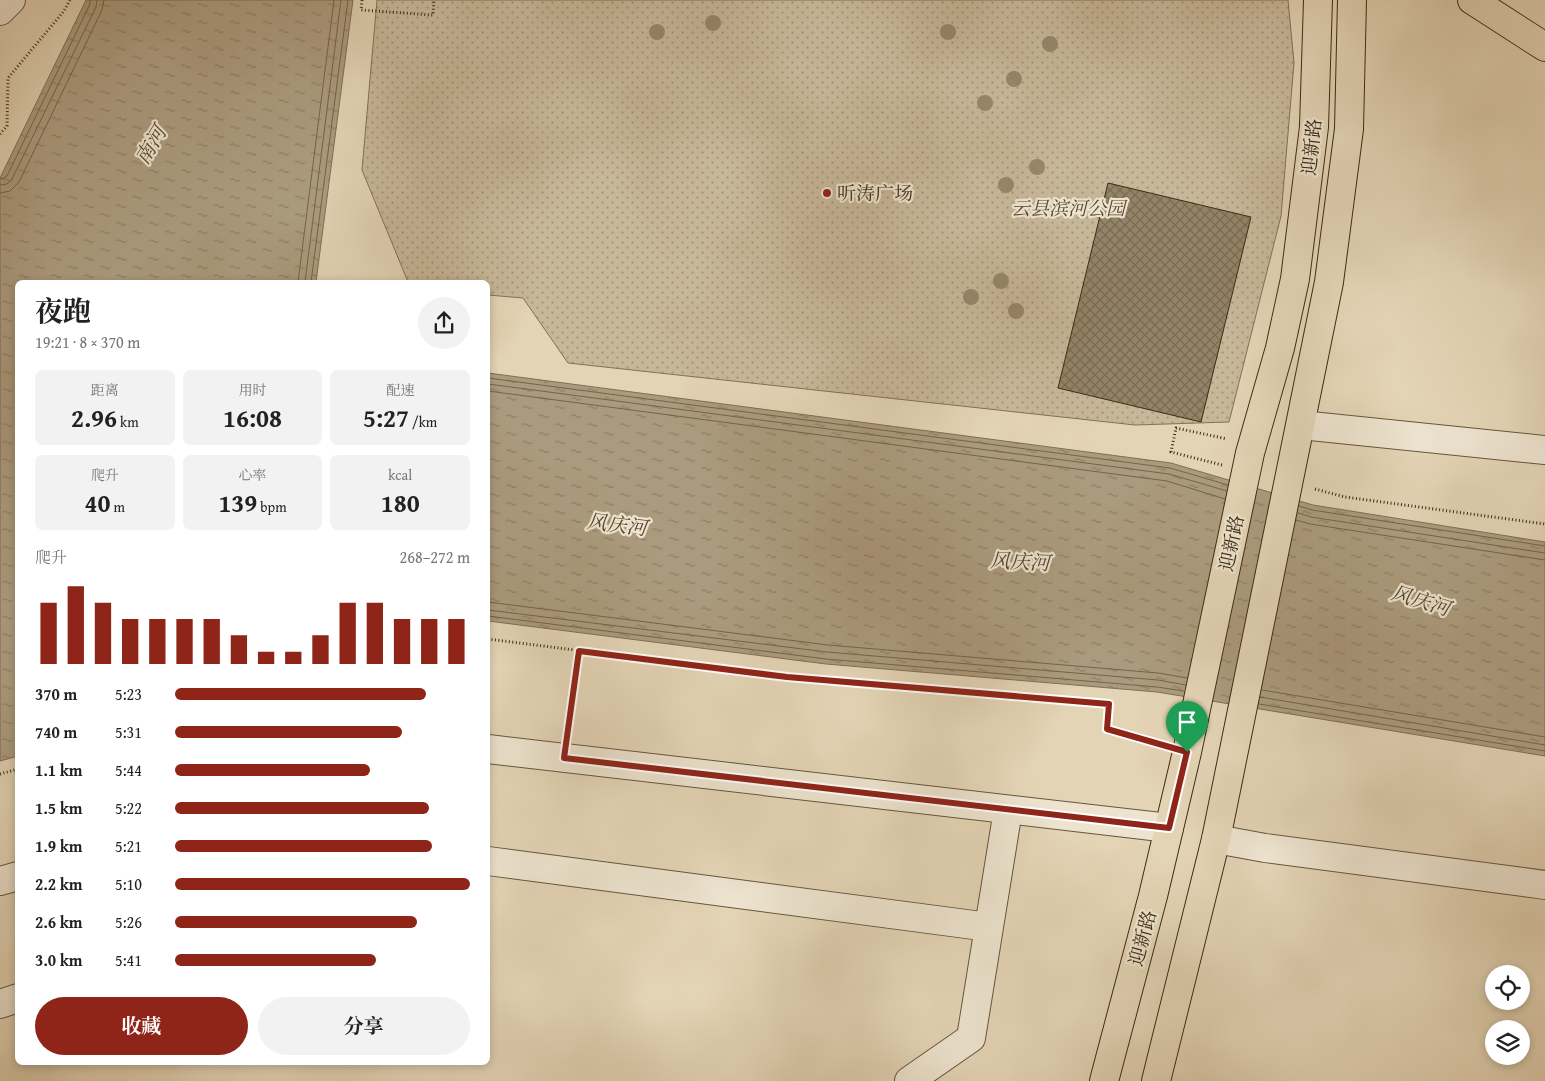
<!DOCTYPE html>
<html lang="zh">
<meta charset="utf-8">
<style>
body{margin:0;font-family:"Gentium Book Plus","Noto Serif SC",serif;background:#f2f2f2;color:#222;height:100vh;display:flex;flex-direction:column;font-size:19px;white-space:nowrap}
*{box-sizing:border-box;margin:0}
p{font-size:16px;color:#767676}
.icon{flex:none;width:28px;height:28px;fill:none;stroke:currentColor;stroke-width:2;stroke-linecap:round;stroke-linejoin:round}
.map{position:relative;flex:1;overflow:hidden}
.panel{position:absolute;left:15px;top:280px;width:475px;height:785px;display:flex;flex-direction:column;background:#fff;border-radius:8px;box-shadow:0 2px 8px #0003}
.panel>*{flex:none}
.fabs{position:absolute;left:1485px;top:965px;display:grid;gap:10px}
.fabs a{display:grid;place-items:center;width:45px;height:45px;border-radius:50%;background:#fff;box-shadow:0 2px 8px #0003;font-size:25px}
.pin{position:absolute;display:grid;place-items:center;width:42px;height:42px;color:#fff;margin:-51px -21px;border-radius:50% 50% 50% 0;rotate:-45deg;box-shadow:0 0 5px #0007}
.pin .icon{rotate:45deg}
.round{display:grid;place-items:center;flex:none;width:52px;height:52px;border-radius:26px;background:#f2f2f2}
.head{display:flex;align-items:center;justify-content:space-between;height:85px;padding:0 20px}
h1{font-size:28px;font-weight:700;line-height:38px}
.figures{display:grid;grid-template-columns:repeat(3,1fr);gap:8px;height:85px;padding:5px 20px}
.figures div{display:grid;align-content:center;border-radius:8px;background:#f2f2f2;text-align:center}
.figures b{font-size:25px;font-weight:700}
.figures small{font-size:14px;font-weight:400}
.figures p{font-size:14px}
.chart{height:140px;padding:10px 20px}
.chart p{display:flex;justify-content:space-between}
.chart svg{width:100%;height:90px;margin-top:5px;stroke:#8f2418;stroke-width:6}
.primary-button{display:flex;gap:10px;margin-top:auto;padding:10px 20px}
.primary-button a{flex:1;height:58px;border-radius:30px;background:#8f2418;color:#fff;font-size:20px;font-weight:700;line-height:58px;text-align:center}
.primary-button a+a{background:#f2f2f2;color:#222}
ul{padding:0 20px;list-style:none;font-size:16px}
li{display:grid;grid-template-columns:80px 60px 1fr;align-items:center;height:38px}
li i{height:12px;border-radius:6px;background:#8f2418}
.map>svg:first-child{display:block}
.park{fill:url(#park-dots);stroke:#827256}
.water{fill:url(#water-ripples);stroke:#7f6f53}
.lines{fill:none;stroke-linecap:round;stroke-linejoin:round}
.shore{stroke:#746448;stroke-width:1}
.building{fill:url(#building-cross-hatch);stroke:#3d2c13}
.minor-casing{stroke:#66563c;stroke-width:30}
.major-casing{stroke:#3d2c13;stroke-width:30}
.path{stroke:#3d2c13;stroke-width:3;stroke-dasharray:1 2.5;stroke-linecap:butt}
.minor{stroke:#ede3cf;stroke-width:28}
.major{stroke:#e3d4b5;stroke-width:28}
.tree{fill:#97876b}
.route-casing{stroke:#fff;stroke-width:10}
.route{stroke:#8f2418;stroke-width:6}
.poi-dot{fill:#8f2418;stroke:#ede3cf;stroke-width:2}
.labels{text-anchor:middle;dominant-baseline:central;stroke-width:4.5;stroke-linejoin:round;paint-order:stroke}
.street-label{font-size:19px;fill:#3d2c13;stroke:#ede3cf}
.poi-label{font-size:19px;fill:#3d2c13;stroke:#ede3cf;text-anchor:start}
.park-label{font-size:19px;font-style:italic;fill:#59482e;stroke:#ede3cf}
.water-label{font-size:20px;font-style:italic;fill:#58482e;stroke:#ede3cf}
</style>
<div class="map">
<svg width="1545" height="1081" viewBox="0 0 1545 1081">
<defs>
<pattern id="park-dots" width="8" height="8" patternUnits="userSpaceOnUse" patternTransform="scale(1.25)"><rect width="8" height="8" fill="#c7b799"/><path d="M2 2h.1M6 6h.1" fill="none" stroke="#a3957c" stroke-width="1.8" stroke-linecap="round"/></pattern>
<pattern id="water-ripples" width="26" height="14" patternUnits="userSpaceOnUse" patternTransform="scale(1.25)"><rect width="26" height="14" fill="#ab9b7e"/><path d="M2 4q2-2 4 0t4 0M15 11q2-2 4 0t4 0" fill="none" stroke="#8c7f66"/></pattern>
<pattern id="building-cross-hatch" width="8" height="8" patternUnits="userSpaceOnUse" patternTransform="scale(1.25)"><rect width="8" height="8" fill="#938367"/><path d="M0 0l8 8M0 8l8-8" fill="none" stroke="#796b54"/></pattern>
</defs>
<rect width="100%" height="100%" fill="#e3d4b5"/>
<filter id="stains"><feTurbulence type="fractalNoise" baseFrequency=".004" numOctaves="4"/><feColorMatrix values="0 0 0 0 .2 0 0 0 0 .09 0 0 0 0 .02 0 0 0 .5 -.17"/></filter>
<radialGradient id="worn" r=".72"><stop offset=".6" stop-color="#630" stop-opacity="0"/><stop offset="1" stop-color="#630" stop-opacity=".3"/></radialGradient>
<path class="park" d="M377,0H1288L1294,63L1281,216L1229,422L1135,425L568,363L523,298L488,295V282H408L362,170Z"/>
<path class="water" d="M86,0H353L316,282H18V756L0,761V178Z
M488,373L1171,463L1313,505L1545,542V756L1157,692L826,664L488,621Z"/>
<g class="lines">
<path class="shore" d="M0,179L4,178L7,176L90,4V0
M0,185L7,184L12,179L96,7L97,0
M0,193L10,191L19,182L102,10L104,0
M298,282L334,0
M305,282L341,0
M311,282L348,0
M488,378L1170,468L1228,485
M488,384L1169,474L1227,491
M488,391L1167,481L1225,499
M1299,506L1312,510L1545,546
M1298,513L1311,517L1545,553
M1296,520L1310,524L1545,560
M488,602L828,645L1158,673L1187,678
M488,610L827,652L1158,680L1186,685
M488,616L826,659L1157,687L1184,691
M1262,690L1545,737
M1260,697L1545,745
M1259,704L1545,751"/>
</g>
<path class="building" d="M1108,183L1251,217L1201,422L1058,388Z"/>
<g class="lines">
<g class="minor-casing">
<path id="minor" d="M0,11L11,0
M1301,425L1545,450
M488,749L1169,828
M1216,839L1265,848L1545,885
M488,861L989,927
M0,881L18,876
M0,1004L18,998
M909,1081L971,1038L1008,810"/>
</g>
<g class="major-casing">
<path id="major" d="M1472,0L1545,47
M1104,1081L1153,896L1187,752L1250,453L1280,348L1295,279L1314,127L1318,0
M1156,1081L1216,839L1329,282L1349,129L1352,0"/>
</g>
<path class="path" d="M362,0L361,10L433,15L434,0
M0,134L7,126L8,78L64,11L70,0
M1222,465L1171,452L1176,428L1227,439
M1315,489L1345,497L1545,524
M488,639L787,677L1109,704L1107,729L1163,745
M568,733L579,651
M0,774L18,769"/>
<use href="#minor" class="minor"/>
<use href="#major" class="major"/>
</g>
<g class="tree">
<circle cx="713" cy="23" r="8"/>
<circle cx="657" cy="32" r="8"/>
<circle cx="948" cy="32" r="8"/>
<circle cx="1050" cy="44" r="8"/>
<circle cx="1014" cy="79" r="8"/>
<circle cx="985" cy="103" r="8"/>
<circle cx="1037" cy="167" r="8"/>
<circle cx="1006" cy="185" r="8"/>
<circle cx="1001" cy="281" r="8"/>
<circle cx="971" cy="297" r="8"/>
<circle cx="1016" cy="311" r="8"/>
</g>
<g class="lines">
<g class="route-casing">
<path id="route" d="M579,651L787,677L1109,704L1107,729L1187,752L1169,828L564,758Z"/>
</g>
<use href="#route" class="route"/>
</g>
<circle class="poi-dot" cx="827" cy="193" r="5"/>
<g class="labels">
<g class="street-label">
<text transform="translate(1311 147) rotate(-84)">迎新路</text>
<text transform="translate(1231 543) rotate(-78)">迎新路</text>
<text transform="translate(1142 938) rotate(-75)">迎新路</text>
</g>
<g class="poi-label">
<text x="837" y="193">听涛广场</text>
</g>
<g class="park-label">
<text x="1068" y="208">云县滨河公园</text>
</g>
<g class="water-label">
<text transform="translate(150 145) rotate(-59)">南河</text>
<text transform="translate(617 524) rotate(7)">风庆河</text>
<text transform="translate(1020 561) rotate(3)">风庆河</text>
<text transform="translate(1421 600) rotate(17)">风庆河</text>
</g>
</g>
<rect width="100%" height="100%" filter="url(#stains)"/>
<rect width="100%" height="100%" fill="url(#worn)"/>
</svg>
<div class="fabs">
<a><svg class="icon" aria-label="locate" viewBox="0 0 24 24"><circle cx="12" cy="12" r="6"/><path d="M12 2v4M12 18v4M2 12h4M18 12h4"/></svg></a>
<a><svg class="icon" aria-label="layers" viewBox="0 0 24 24"><path d="M12 4l9 5-9 5-9-5zM3 14l9 5 9-5"/></svg></a>
</div>
<div class="pin" style="left:1187px;top:752px;background:#1e9e55"><svg class="icon" aria-label="arrive" viewBox="0 0 24 24"><path d="M6 21V4h12l-3 4 3 4H6"/></svg></div>
<section class="panel">
<div class="head"><div><h1>夜跑</h1><p>19:21 · 8 × 370 m</p></div><a class="round"><svg class="icon" aria-label="share" viewBox="0 0 24 24"><path d="M12 15V3M7 8l5-5 5 5M5 13v7h14v-7"/></svg></a></div>
<div class="figures">
<div><p>距离</p><b>2.96<small> km</small></b></div>
<div><p>用时</p><b>16:08</b></div>
<div><p>配速</p><b>5:27<small> /km</small></b></div>
</div>
<div class="figures">
<div><p>爬升</p><b>40<small> m</small></b></div>
<div><p>心率</p><b>139<small> bpm</small></b></div>
<div><p>kcal</p><b>180</b></div>
</div>
<div class="chart"><p><span>爬升</span>268–272 m</p>
<svg viewBox="0 0 160 44" preserveAspectRatio="none"><path d="M5 44V14M15 44V6M25 44V14M35 44V22M45 44V22M55 44V22M65 44V22M75 44V30M85 44V38M95 44V38M105 44V30M115 44V14M125 44V14M135 44V22M145 44V22M155 44V22"/></svg>
</div>
<ul>
<li><b>370 m</b>5:23<i style="width:85%"></i></li>
<li><b>740 m</b>5:31<i style="width:77%"></i></li>
<li><b>1.1 km</b>5:44<i style="width:66%"></i></li>
<li><b>1.5 km</b>5:22<i style="width:86%"></i></li>
<li><b>1.9 km</b>5:21<i style="width:87%"></i></li>
<li><b>2.2 km</b>5:10<i style="width:100%"></i></li>
<li><b>2.6 km</b>5:26<i style="width:82%"></i></li>
<li><b>3.0 km</b>5:41<i style="width:68%"></i></li>
</ul>
<div class="primary-button"><a>收藏</a><a>分享</a></div>
</section>
</div>
